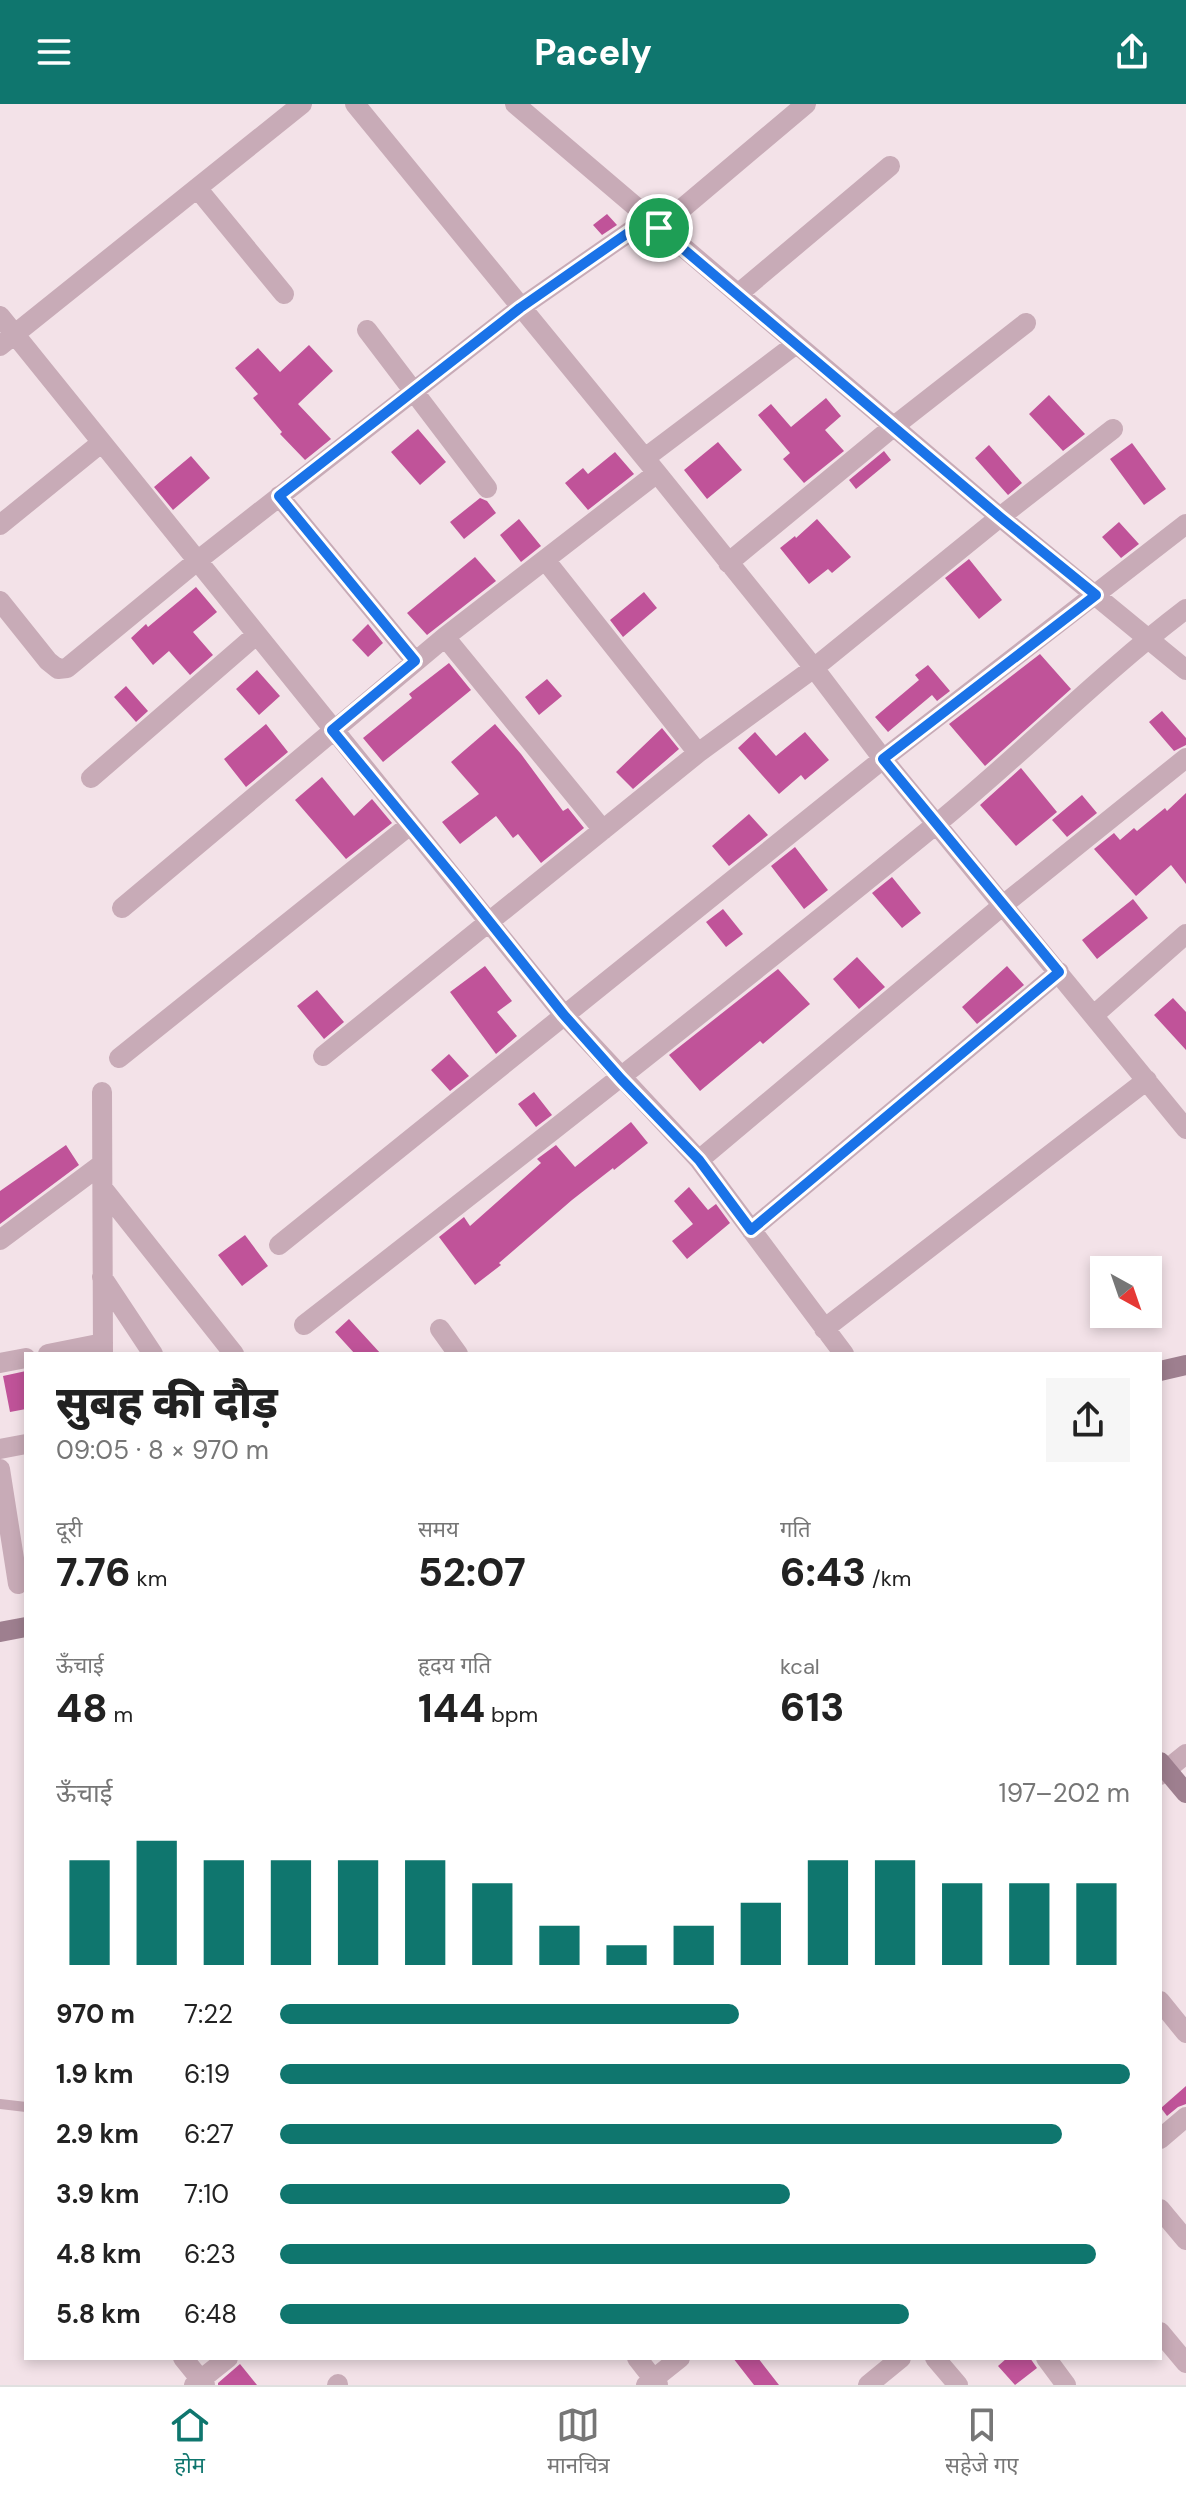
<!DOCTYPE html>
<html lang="hi">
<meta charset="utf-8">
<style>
body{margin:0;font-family:"DM Sans","Noto Sans Devanagari",sans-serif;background:#f6f6f6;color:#222;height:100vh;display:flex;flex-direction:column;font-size:30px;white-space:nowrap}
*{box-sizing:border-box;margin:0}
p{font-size:26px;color:#767676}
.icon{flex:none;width:44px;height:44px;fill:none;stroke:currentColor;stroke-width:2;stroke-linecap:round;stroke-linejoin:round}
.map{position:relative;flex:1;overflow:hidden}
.panel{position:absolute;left:24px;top:1248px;width:1138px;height:1008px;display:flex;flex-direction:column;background:#fff;border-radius:0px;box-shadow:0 4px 12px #0003}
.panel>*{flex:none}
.needle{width:52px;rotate:140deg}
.buttons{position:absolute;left:1090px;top:1152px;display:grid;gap:16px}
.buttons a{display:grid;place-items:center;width:72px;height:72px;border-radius:0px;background:#fff;box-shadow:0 4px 12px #0003;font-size:40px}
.pin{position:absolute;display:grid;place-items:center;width:68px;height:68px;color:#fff;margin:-34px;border:4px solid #fff;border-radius:50%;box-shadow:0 2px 8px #0007}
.round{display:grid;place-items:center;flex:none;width:84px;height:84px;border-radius:0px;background:#f6f6f6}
.head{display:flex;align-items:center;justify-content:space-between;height:136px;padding:0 32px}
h1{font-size:44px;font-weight:800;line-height:60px}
.figures{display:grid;grid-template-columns:repeat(3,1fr);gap:12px;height:136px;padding:8px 32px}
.figures div{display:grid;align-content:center}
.figures b{font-size:40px;font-weight:800}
.figures small{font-size:22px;font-weight:400}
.figures p{font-size:22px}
.chart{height:224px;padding:16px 32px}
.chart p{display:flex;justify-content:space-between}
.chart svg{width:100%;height:144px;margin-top:8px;stroke:#0f766e;stroke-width:6}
ul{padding:0 32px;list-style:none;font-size:26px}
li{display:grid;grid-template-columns:128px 96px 1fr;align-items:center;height:60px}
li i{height:20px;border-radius:10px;background:#0f766e}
header{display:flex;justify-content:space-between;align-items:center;height:104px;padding:0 32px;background:#0f766e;color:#fff;font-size:36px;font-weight:800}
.tabs{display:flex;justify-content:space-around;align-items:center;height:112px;border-top:2px solid #e0e0e0;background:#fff;font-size:22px;color:#767676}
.tabs a{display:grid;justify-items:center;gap:4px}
.tabs .current{color:#0f766e}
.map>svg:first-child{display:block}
.building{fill:#c05399}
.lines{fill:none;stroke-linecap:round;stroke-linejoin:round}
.lane{stroke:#c8abb7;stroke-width:10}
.street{stroke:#c8abb7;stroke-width:20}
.secondary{stroke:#9e7f8f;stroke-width:20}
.route-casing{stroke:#fff;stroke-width:16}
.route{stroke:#1a73e8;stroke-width:10}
</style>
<header><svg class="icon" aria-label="menu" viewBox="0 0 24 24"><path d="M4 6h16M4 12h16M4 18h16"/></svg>Pacely<svg class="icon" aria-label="share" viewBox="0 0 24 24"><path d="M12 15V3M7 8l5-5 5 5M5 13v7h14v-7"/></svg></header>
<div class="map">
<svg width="1186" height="2281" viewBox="0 0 1186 2281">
<rect width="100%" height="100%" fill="#f3e2e8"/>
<path class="building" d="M607,110L617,121L602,131L593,121Z
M309,241L333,267L298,300L331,335L305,356L280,330L282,328L253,294L258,290L235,264L258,244L280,268Z
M1049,291L1085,330L1063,347L1029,310Z
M826,294L841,312L825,326L844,347L804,379L783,355L790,349L758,311L771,300L791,323Z
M418,325L446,358L420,381L391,348Z
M718,338L742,366L707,395L684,366Z
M1132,339L1166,385L1144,401L1110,355Z
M989,341L1022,379L1008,391L975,354Z
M884,347L891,356L856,385L849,376Z
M615,348L634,370L588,406L565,379L583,364L588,370Z
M191,352L210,374L173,406L154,383Z
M480,394L487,397L496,409L464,435L450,418Z
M519,415L541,442L521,458L500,431Z
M817,415L851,453L832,469L828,465L809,480L780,444L795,432L796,434Z
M1119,418L1139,440L1121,454L1102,433Z
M475,453L496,477L427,531L407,509Z
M969,455L1002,496L979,515L945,474Z
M196,483L217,508L193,528L213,551L190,571L169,547L153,561L131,534L146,520L148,523Z
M644,488L657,504L623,533L610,516Z
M368,520L383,539L368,553L352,536Z
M1040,550L1071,585L985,662L949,620Z
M449,559L471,586L383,658L363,634L412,594L409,590Z
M928,561L950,587L937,597L932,591L888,628L875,613L919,576L915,571Z
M257,566L280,592L259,611L236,585Z
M547,575L562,592L539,611L525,593Z
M126,582L148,607L136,618L114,593Z
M1162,607L1186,634V641L1174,647L1149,618Z
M266,620L288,648L246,683L224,655Z
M495,620L521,650L563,707L568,704L584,724L541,759L518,730L513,734L496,712L460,740L442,718L479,690L451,658Z
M662,624L679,645L633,685L616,668Z
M755,628L776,652L805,628L829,656L805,676L801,671L779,690L738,644Z
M1021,664L1057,708L1016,742L980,701Z
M322,673L354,712L372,695L392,719L346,755L295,696Z
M1186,689V780L1171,761L1136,792L1094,745L1114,729L1120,736L1134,724L1137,727L1165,704L1167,707Z
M1082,691L1097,709L1067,733L1052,716Z
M749,710L768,731L729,762L712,742Z
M795,743L828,786L804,805L771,762Z
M892,773L921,809L902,824L872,789Z
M1133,795L1148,814L1097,855L1082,836Z
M723,805L743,830L726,843L706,818Z
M857,853L885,883L859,905L833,875Z
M485,862L512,897L497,908L517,932L496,950L450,888Z
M1007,862L1024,881L977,920L962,903Z
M778,865L810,900L763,940L760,937L700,987L669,951Z
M317,886L344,918L324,935L297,902Z
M1173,894L1186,908V946L1154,911Z
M449,950L469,972L450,987L431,966Z
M534,988L552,1011L536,1023L518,1000Z
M631,1018L648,1039L614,1066L613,1064L572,1096L499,1159L501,1161L475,1181L439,1133L464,1113L470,1122L541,1059L537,1055L556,1041L575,1063Z
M66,1041L79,1061L0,1120V1087Z
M689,1083L708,1106L716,1100L730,1119L687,1155L672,1137L693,1120L674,1097Z
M245,1131L268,1162L242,1182L218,1151Z
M349,1215L381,1250H355L335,1228Z
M26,1267V1305L10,1308L3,1272Z
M1186,1982V2000L1178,2003L1167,2012L1161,2004Z
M733,2254H758L779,2281H754Z
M1007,2254H1030L1037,2264L1015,2281L998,2262Z
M240,2260L257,2281H218V2279Z"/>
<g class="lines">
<path class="lane" d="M0,2000L26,2003"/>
<path class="street" d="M355,0L657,369L814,564L883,655L1186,1025
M515,0L1000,413L1186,566
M197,84L284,190
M659,124L806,0
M738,190L890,62
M0,212L564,911L699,1056L844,1250
M367,226L487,384
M0,242L302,0
M645,354L796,240
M279,392L415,557
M0,421L101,339
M546,457L698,649
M728,459L893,323L1026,219
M0,497L48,557L58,565L67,564L197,457L520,204L648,115
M445,533L603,726
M91,674L256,531
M122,804L445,533L657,369
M1094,911L1186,830
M323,952L698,649L814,564L1000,413L1113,325
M119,954L410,721
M102,988L103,1250
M699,1056L1002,802L1186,654
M104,1086L234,1250
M751,1126L1059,868
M0,1136L102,1060
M279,1141L883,655L1186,420
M102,1173L153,1250
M304,1221C516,1056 727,891 934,722C1020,652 1098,572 1186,505
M440,1225L458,1250
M824,1225L1147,976
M48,1250L103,1239
M0,1259L26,1254
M0,1345L26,1340
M0,1365L18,1480
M1160,1671L1186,1650
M1160,1897L1186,1929
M1160,2035L1186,2013
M1160,2105L1186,2136
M1160,2228L1186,2259
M183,2254L205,2281
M637,2254L658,2281
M935,2254L958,2281
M1046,2254L1066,2281
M194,2281L228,2254
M337,2281L338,2280
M646,2281L680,2254
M868,2281L901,2254"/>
<path class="secondary" d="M1160,1267L1186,1261
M0,1528L26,1523
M1160,1658L1186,1689"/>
</g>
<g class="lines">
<g class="route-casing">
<path id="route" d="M648,115L1000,413L1096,491L883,655L1059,868L751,1126L699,1056L621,975L564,911L457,777L332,626L415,557L279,392L520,204Z"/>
</g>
<use href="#route" class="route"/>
</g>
</svg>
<div class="buttons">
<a><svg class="needle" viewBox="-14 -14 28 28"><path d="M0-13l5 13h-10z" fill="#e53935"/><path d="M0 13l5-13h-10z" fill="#767676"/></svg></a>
</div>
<div class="pin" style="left:659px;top:124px;background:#1e9e55"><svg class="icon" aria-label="arrive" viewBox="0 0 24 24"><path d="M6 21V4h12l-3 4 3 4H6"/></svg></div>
<section class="panel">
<div class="head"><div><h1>सुबह की दौड़</h1><p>09:05 · 8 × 970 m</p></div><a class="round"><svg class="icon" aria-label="share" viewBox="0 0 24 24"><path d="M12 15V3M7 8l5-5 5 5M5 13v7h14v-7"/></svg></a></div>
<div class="figures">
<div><p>दूरी</p><b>7.76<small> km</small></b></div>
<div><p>समय</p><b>52:07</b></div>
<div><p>गति</p><b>6:43<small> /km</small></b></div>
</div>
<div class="figures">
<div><p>ऊँचाई</p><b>48<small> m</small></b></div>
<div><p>हृदय गति</p><b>144<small> bpm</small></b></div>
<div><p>kcal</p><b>613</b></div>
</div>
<div class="chart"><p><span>ऊँचाई</span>197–202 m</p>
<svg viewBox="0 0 160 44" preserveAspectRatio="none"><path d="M5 44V12M15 44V6M25 44V12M35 44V12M45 44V12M55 44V12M65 44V19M75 44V32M85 44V38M95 44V32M105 44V25M115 44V12M125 44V12M135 44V19M145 44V19M155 44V19"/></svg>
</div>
<ul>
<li><b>970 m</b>7:22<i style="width:54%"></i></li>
<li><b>1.9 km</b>6:19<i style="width:100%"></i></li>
<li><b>2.9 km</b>6:27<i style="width:92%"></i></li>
<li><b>3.9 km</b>7:10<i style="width:60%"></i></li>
<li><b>4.8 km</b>6:23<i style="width:96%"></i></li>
<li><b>5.8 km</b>6:48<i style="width:74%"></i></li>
</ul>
</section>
</div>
<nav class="tabs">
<a class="current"><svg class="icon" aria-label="home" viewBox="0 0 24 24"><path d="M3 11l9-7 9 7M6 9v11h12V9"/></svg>होम</a>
<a><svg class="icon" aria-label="map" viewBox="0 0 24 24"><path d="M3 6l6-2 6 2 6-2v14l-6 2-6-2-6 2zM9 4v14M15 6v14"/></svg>मानचित्र</a>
<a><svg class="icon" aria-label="saved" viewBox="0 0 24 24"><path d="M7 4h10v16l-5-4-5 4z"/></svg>सहेजे गए</a>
</nav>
